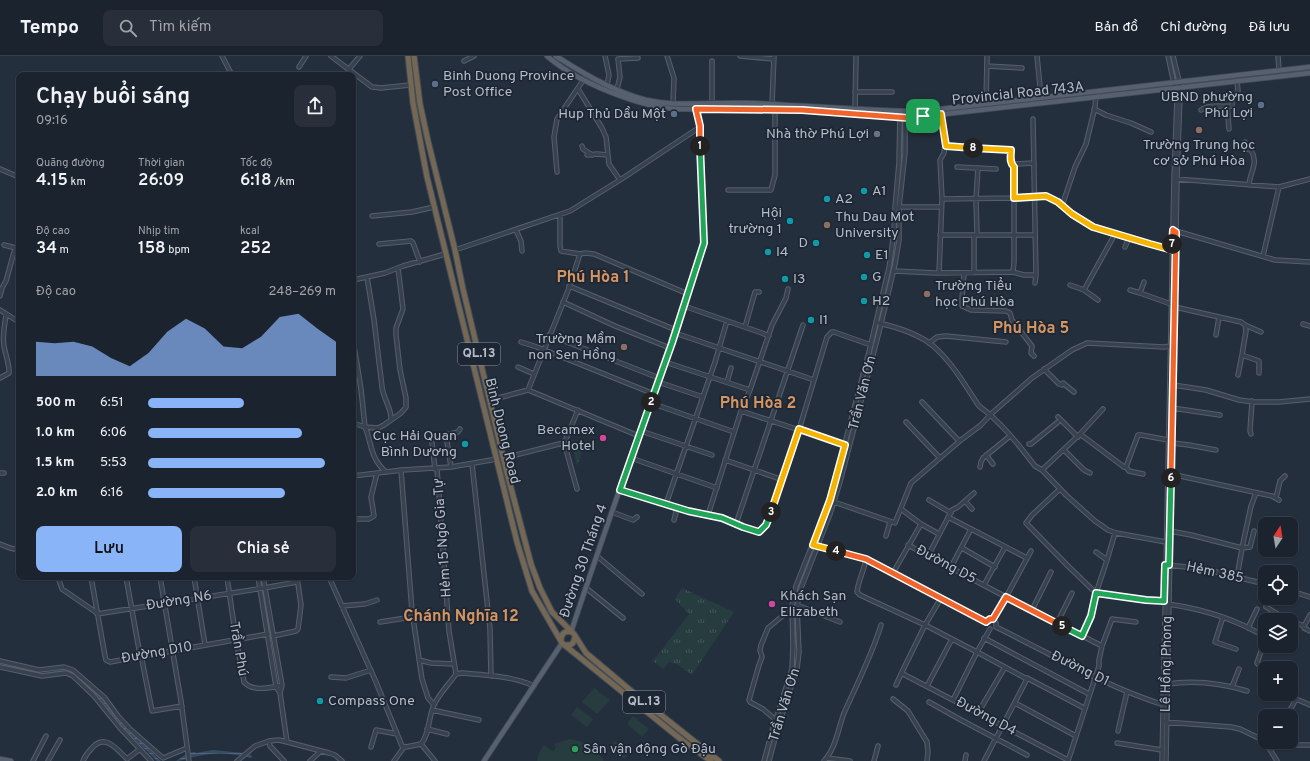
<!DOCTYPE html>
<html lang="vi">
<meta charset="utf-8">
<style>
body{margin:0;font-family:Overpass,sans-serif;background:#282f3a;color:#f1f3f6;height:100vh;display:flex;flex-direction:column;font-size:15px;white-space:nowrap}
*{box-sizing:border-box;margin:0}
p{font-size:13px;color:#a0a4aa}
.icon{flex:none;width:22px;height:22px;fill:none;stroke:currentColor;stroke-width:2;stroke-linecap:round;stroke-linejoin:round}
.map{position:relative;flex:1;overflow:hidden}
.panel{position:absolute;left:16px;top:16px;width:340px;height:508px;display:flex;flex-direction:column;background:#1b232e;border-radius:8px;box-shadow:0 1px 3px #0004,0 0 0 1px #39404a}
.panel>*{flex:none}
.needle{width:26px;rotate:12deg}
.buttons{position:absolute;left:1258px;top:461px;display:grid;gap:8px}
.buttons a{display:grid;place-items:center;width:40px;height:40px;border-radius:8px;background:#1b232e;box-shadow:0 1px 3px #0004,0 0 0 1px #39404a;font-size:20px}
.pin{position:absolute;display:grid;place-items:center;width:34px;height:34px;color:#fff;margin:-17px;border-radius:8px;box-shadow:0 2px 6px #0006}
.km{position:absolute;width:20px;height:20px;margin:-10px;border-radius:50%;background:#222;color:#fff;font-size:11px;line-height:20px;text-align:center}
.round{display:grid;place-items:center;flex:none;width:42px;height:42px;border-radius:8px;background:#282f3a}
.overview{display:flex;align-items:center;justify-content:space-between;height:68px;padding:0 20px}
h1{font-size:22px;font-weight:600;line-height:30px}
.metrics{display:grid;grid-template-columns:repeat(3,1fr);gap:6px;height:68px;padding:4px 20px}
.metrics div{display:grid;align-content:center}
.metrics b{font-size:17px;font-weight:600}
.metrics small{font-size:11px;font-weight:400}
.metrics p{font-size:11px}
.chart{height:112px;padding:8px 20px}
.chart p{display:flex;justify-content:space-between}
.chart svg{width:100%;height:72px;margin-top:4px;fill:#8ab4f8;opacity:.7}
.primary-button{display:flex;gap:8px;margin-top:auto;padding:8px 20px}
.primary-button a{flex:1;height:46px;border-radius:8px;background:#8ab4f8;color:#111;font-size:16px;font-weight:600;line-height:46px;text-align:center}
.primary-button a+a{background:#282f3a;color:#f1f3f6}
ul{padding:0 20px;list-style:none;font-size:13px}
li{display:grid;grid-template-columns:64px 48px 1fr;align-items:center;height:30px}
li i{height:10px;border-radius:5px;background:#8ab4f8}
header{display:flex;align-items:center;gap:24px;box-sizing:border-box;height:56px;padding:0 20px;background:#1b232e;border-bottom:1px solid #39404a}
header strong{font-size:19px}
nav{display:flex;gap:22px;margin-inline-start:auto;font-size:14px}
.search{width:280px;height:36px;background:#282f3a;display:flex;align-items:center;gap:10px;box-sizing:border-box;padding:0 14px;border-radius:8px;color:#a0a4aa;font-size:15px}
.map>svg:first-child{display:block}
.grass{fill:url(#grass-tufts)}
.green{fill:#263c3f}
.water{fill:url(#water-rules)}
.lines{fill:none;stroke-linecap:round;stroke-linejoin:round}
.minor-casing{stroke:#565f6c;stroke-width:5.5}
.major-casing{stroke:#414a57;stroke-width:6}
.highway-casing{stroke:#434c59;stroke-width:7}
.minor{stroke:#38414e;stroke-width:3.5}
.major{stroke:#56606e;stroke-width:4.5}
.highway{stroke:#746855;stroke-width:5}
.split-1-casing{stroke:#fff;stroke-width:8}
.split-2-casing{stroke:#fff;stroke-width:8}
.split-3-casing{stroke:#fff;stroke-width:8}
.split-4-casing{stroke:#fff;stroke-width:8}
.split-5-casing{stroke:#fff;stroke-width:8}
.split-6-casing{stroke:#fff;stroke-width:8}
.split-7-casing{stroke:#fff;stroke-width:8}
.split-8-casing{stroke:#fff;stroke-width:8}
.split-9-casing{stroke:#fff;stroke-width:8}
.split-1{stroke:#f0652b;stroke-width:5}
.split-2{stroke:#22a559;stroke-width:5}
.split-3{stroke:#22a559;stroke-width:5}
.split-4{stroke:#f5b400;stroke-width:5}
.split-5{stroke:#f0652b;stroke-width:5}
.split-6{stroke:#22a559;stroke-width:5}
.split-7{stroke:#f0652b;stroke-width:5}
.split-8{stroke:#f5b400;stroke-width:5}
.split-9{stroke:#f5b400;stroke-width:5}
.service-dot{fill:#5c6f8a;stroke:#1d2633;stroke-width:1.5}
.education-dot{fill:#8d6e63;stroke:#1d2633;stroke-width:1.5}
.worship-dot{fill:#6b7280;stroke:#1d2633;stroke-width:1.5}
.culture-dot{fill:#0f9aa8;stroke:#1d2633;stroke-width:1.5}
.hotel-dot{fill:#d1479c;stroke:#1d2633;stroke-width:1.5}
.leisure-dot{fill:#2e9e5b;stroke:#1d2633;stroke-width:1.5}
.labels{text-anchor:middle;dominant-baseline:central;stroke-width:3.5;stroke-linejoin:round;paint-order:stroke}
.shield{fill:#1d2633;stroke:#878f9c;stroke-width:1}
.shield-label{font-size:13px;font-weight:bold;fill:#b4bcc9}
.poi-label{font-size:14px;fill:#b4bcc9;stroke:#1d2633;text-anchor:start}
.street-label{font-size:14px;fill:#b4bcc9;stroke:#1d2633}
.quarter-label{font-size:16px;font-weight:bold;fill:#d59563;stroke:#1d2633}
</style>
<header>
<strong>Tempo</strong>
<div class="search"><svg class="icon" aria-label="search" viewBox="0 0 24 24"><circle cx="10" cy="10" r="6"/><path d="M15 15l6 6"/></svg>Tìm kiếm</div>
<nav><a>Bản đồ</a><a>Chỉ đường</a><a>Đã lưu</a></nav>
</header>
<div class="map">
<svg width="1310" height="705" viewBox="0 0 1310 705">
<defs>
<pattern id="grass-tufts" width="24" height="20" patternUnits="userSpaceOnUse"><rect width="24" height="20" fill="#263c3f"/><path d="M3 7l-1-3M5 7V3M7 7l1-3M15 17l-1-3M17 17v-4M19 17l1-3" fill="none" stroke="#435659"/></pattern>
<pattern id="water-rules" width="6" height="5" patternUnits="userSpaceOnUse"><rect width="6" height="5" fill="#394c67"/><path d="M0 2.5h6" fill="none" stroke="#53647b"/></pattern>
</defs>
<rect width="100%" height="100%" fill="#242f3e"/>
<path class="grass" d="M571,384L585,389L584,395H582L577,410Z
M682,532L734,556L692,619L677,608L669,606L663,613L653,605L689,558L675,543Z"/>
<path class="green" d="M594,632L610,644L597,658L582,646Z
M577,651L593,663L587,671L571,659Z
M633,660L649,673L642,681L627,668Z
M570,683C585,686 597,691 604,705H537L539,697L544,689L553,695L556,692L554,688Z
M615,685L630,696L625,703L609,692Z"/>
<path class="water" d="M0,608L42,617L62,614L73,615L102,641L123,668L161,705H157L121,670L100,643L71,618L42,620L0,611Z
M213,694L244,697L251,699L252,701L251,702C233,697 215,696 198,700C190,701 184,705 176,705C184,700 185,697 195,696L196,697Z"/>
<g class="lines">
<g class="minor-casing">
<path id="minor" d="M222,0L232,19
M331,0L372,31L381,32L410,29
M605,0L609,19L607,29
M667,0L674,22L673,48
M740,0L774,3
M1037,0L1041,41
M1278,0L1279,14
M464,5L474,0
M712,5V47
M987,10L1022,12
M299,11L306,0
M349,13L360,0
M578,33L602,72L606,81L609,108L620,124
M617,33L620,21L618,3L638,2
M855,36H892
M1096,40L1095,51L1086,88L1075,111L1062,150C1088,177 1138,184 1172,194
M772,48L774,0
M986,49L987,0
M1227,50L1229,73
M1094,53L1106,59L1131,67L1151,76
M1201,54C1208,48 1222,51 1231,50L1232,49V44L1238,35L1237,25
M855,55L856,0
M941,58L946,90L1010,94L1011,95C1011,101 1010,107 1014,111
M1033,63L1036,219L1035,227
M1245,86L1246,93L1251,94C1259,108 1250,115 1249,129
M582,90L583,93L592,99
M587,99L597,98L608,99
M957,111L996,113
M0,113L19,121
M557,116L554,81L557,63L584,23
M1176,123L1279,131L1310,123
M728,134H771L775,119V54
M942,143L1014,142L1041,139L1053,143L1062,150
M898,151H941
M560,159V190L561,195L580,198L585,197L594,198L688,238
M372,160L412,156L434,151
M516,174L521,185L522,195
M1176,175L1275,204L1310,206
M940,179H1035
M974,179V217
M977,179L976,143L978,112
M379,188L411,185L413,187L420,206
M4,189L16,192
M1125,191L1129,182
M455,194L570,155L620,124L700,71
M1263,200L1279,131
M894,215L936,217L1013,216L1014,206V111L1016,108L1034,107
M1013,216L1024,219H1036
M939,217L942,143L940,104L944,97L945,89
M964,217L962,243V250L971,254L1006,255L1010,257L1012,264L1032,290L1031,297L1034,300
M367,221L374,264L382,331C383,342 392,353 391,364
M353,224L385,217L403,210L445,198
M1144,226L1140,237L1171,248
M1070,229L1084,234
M569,230L676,274
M1130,234L1140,237
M0,240L2,232L6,225L14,196L16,192L19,193
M1098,244L1084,234L1115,178
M563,246L615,270L670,292
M684,250L762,277L769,280
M1175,251L1241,266L1245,269L1246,275L1242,299L1259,305V317
M0,254L19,266
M879,267C896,271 913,276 928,286C950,302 964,328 979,350C1001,366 1018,388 1035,410L1042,414L1066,439L1095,465L1108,474L1116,477L1166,486
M1303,268L1310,270
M1245,269L1261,276
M745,271L755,236H759
M675,277L814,324
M549,279L659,322
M1216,279L1219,261
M353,284L361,333L365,371L378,372L384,369L401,357L406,351V342L400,314L396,279V272L403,253L398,212
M521,286L537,291L654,338
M929,287L937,281L946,280L1006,286
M665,306L750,334
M518,311L534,318
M1044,313L1059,328L1062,329L1063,327L1074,336
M1238,319L1242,299
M0,322L9,317C10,311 5,297 4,290C2,280 5,268 6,258
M658,326L703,341
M727,326L731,312
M1173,329L1206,334L1239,344L1254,346H1279L1310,343
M528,334L569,232L580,198
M491,344L528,334L639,380
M922,346L959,385
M651,347L734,376
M1172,352L1220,359
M741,355L845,389
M1058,361L1078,381
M906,366L940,402
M353,367L365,371C372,388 370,402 386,416
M641,375L712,399
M1080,378L1103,353
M1251,378L1250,375L1252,345
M564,386L577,433
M432,387L435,413
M1172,387L1189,389L1216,394
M1029,388H1031L1058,366
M1064,394L1084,414L1090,417
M986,399L993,408
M504,402L563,387L566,383L578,354
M631,402L717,432
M725,404L783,424
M472,408L490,573L491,620
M451,411L446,379L458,376L460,373
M980,411L981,406L983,402L1010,380
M1126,411L1129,415L1143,418
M401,414L412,555L422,623L428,642L434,649
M1042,414L1080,378L1124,411H1126L1138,379H1141L1168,384
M0,417H4
M1171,418L1272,440L1279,444
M353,420L402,414L451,411L497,403
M1060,433L1032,459L1026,467L1069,511L1096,537L1107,504L1096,496
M620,434L688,455L722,462L743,471L759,476L766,469L776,443L792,397L827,281L832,276H834L871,289
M1276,442L1280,425L1285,420
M929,444L951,457
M965,445L972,453
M834,446L895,467L911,427L961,384L981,369L991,358L1032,322L1072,294L1087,287L1164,291L1170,290
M666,448L715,306L727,265
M612,456L633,464L637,461
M708,459L741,355L750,334L772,269L786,242L788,233
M948,461L1027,502
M353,463H369L374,460L371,441L377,417
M674,464L677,452
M736,468L803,269
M921,468L939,478
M1170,475L1191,479L1242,492L1251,450L1256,437
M886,480L890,466
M0,488L10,492L19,494
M908,489L1006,541L993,563
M816,490L866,503L986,566
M962,492L995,511
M1031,495L1006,541L1102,590L1099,604V610L1068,705
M597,500L642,538
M928,500L952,454L958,451L974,437
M866,503C864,515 858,525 857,536L860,539L925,569L941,542
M1107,504L1115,477
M1168,509L1204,513L1265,528
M951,511L971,473
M893,517L921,468L901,453
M28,521L32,522
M58,521L62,533L97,557
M91,521L105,600L106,604L110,606L268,578
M126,521L140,599
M160,521L181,645L189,705
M194,521L205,589
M227,521L236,583L244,626C252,636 271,632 282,629
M258,521L276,631L280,637L287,686L329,697L335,699L342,705
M263,521L282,629L280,637
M329,521L376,626L402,690L406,691L421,688
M1237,521L1242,492L1250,491L1254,475
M984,529L1005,491
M586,532L623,562
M1291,535L1310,541
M1168,548C1202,553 1236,563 1265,581
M797,549L840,566
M342,550L365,548L377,544
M1266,551L1288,564
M1032,554L1051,516
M97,558L264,532L297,526
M1310,559L1304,570V572L1310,575
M1223,561L1215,586L1236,593
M1291,565L1304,570
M380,566L412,561
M986,566L990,563H993L996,567V571
M1057,567L1072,537
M996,571C1051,598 1104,630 1164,649
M1248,572L1257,553
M273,580L296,575L298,573L301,549L297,521
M1082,580L1091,560L1096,537L1146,544L1164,545
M984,582L1089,638
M1265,584L1257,607L1261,611L1265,613
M1102,590L1112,563L1136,566
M141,599L152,655L182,650
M419,604L431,607L454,608
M0,605L39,614L64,611L73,614L104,641L118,660L130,673L163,702L187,692
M0,611L42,620L66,617L73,620L94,640L120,672L151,705
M456,618L462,617C486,619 512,620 534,630
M331,621L346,622L371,614
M1027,622L1084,652
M1167,628C1195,624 1221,627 1247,635
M896,629L902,616
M927,630L952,583
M1232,631L1239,613
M1289,638L1296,643
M893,643L908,655L927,686L928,696L927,705
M953,644L977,596L925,569L902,616L903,618L1068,704
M929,646L961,664L1027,699
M1015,647L1076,680
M432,654L479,664
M978,657L1005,611
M1287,660L1296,643L1310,649
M777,665L763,653L750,646L749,644L759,609L762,601L760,594L761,589L768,572L792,552
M1165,666L1231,671L1240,673L1273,689H1310
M427,673L447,678
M1118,675L1127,636
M1117,687L1162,694
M1266,687L1277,705
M371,691L376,674L397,678
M827,702L850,705
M33,705L46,680
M48,705L60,684
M83,705C85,700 88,696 92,692C105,677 117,693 127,703L140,693
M237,705L255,690L269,685
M284,705L270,690L269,685L279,684L287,686
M310,705L321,695
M394,705L404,691
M435,705L421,688C430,678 428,661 434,649C439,638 449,628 456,618L449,575L437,413
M764,705L773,672L792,613L793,589L792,550L796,530L830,444L869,296L889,212L894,176L895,151L899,107L900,55
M769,705L778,671L797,613L799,596L797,551L801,532L830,458L840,426L879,276L895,208L899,184V151L905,97V55
M824,705C836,692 838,673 844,657C857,628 872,599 881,569
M874,705L878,690
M965,705L966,699
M984,705L1027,623L977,596L990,573
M1162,705L1174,122L1177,42L1168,0
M1166,705L1177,123L1180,39L1179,25L1173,0"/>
</g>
<g class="major-casing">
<path id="major" d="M547,0C577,26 638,51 678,53L802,54L909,62L1310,17
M556,0C582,17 615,36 646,44C676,51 713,46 745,47C797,49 848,53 900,55H923L1310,11
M571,576C613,449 659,324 701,197L704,187V175L700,71L696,51
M0,703L11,705
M484,705L562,587"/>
</g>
<g class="highway-casing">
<path id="highway" d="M408,0L413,47L427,121L517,486L532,535L562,587L683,685L711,705
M414,0L420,48L428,85L455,194L463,233L506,413L531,508L540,532L552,556L574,578L586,597L636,639L719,705
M561,584C561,578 565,574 571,576
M565,589H570L573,587L575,581"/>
</g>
<use href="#minor" class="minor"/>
<use href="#major" class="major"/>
<use href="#highway" class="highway"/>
</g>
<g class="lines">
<g class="split-1-casing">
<path id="split-1" d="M700,90V70L696,53L802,54L909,62L923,60"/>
</g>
<g class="split-2-casing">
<path id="split-2" d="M651,346L672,287L704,187L700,90"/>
</g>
<g class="split-3-casing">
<path id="split-3" d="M651,346L620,434L688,455L722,462L743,471L759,476L766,469L771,456"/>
</g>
<g class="split-4-casing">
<path id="split-4" d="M771,456L799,373L845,389L830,444L813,489L836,495"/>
</g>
<g class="split-5-casing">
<path id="split-5" d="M836,495L866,503L986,566L990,563H993L1006,541L1062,570"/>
</g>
<g class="split-6-casing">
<path id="split-6" d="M1062,570L1082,580L1091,560L1096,537L1146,544L1164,545L1165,509H1169L1171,422"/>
</g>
<g class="split-7-casing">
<path id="split-7" d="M1171,422L1176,176L1173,174L1172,188"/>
</g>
<g class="split-8-casing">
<path id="split-8" d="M973,92L1011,94C1011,100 1009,106 1014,111V142L1046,140L1058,146L1072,158L1093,171L1150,188L1172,194V188"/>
</g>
<g class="split-9-casing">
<path id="split-9" d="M923,60L941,58L946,90L973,92"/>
</g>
<use href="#split-1" class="split-1"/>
<use href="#split-2" class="split-2"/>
<use href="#split-3" class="split-3"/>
<use href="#split-4" class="split-4"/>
<use href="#split-5" class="split-5"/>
<use href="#split-6" class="split-6"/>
<use href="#split-7" class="split-7"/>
<use href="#split-8" class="split-8"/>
<use href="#split-9" class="split-9"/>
</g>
<g class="service-dot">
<circle cx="435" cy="28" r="4"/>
<circle cx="1261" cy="49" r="4"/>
<circle cx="674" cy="58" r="4"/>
</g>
<g class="education-dot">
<circle cx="1199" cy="74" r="4"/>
<circle cx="827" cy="169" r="4"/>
<circle cx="927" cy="238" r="4"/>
<circle cx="624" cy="291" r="4"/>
</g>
<circle class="worship-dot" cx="877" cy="78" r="4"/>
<g class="culture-dot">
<circle cx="864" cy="135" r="4"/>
<circle cx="827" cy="143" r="4"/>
<circle cx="790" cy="165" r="4"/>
<circle cx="816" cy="187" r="4"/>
<circle cx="768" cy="196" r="4"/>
<circle cx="867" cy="199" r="4"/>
<circle cx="864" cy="221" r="4"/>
<circle cx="785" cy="223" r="4"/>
<circle cx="864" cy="245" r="4"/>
<circle cx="811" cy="264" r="4"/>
<circle cx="465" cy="388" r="4"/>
<circle cx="320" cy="645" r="4"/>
</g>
<g class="hotel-dot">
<circle cx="603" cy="382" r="4"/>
<circle cx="772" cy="548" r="4"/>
</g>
<circle class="leisure-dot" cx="575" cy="693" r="4"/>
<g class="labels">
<g class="shield">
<rect x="458" y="287" width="42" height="22" rx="3"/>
<rect x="623" y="635" width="42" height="22" rx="3"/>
</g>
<g class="shield-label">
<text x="479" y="298">QL.13</text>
<text x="644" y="646">QL.13</text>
</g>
<g class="poi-label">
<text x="443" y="20">Binh Duong Province<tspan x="443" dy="16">Post Office</tspan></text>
<text x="1253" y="41" text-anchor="end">UBND phường<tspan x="1253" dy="16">Phú Lợi</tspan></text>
<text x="666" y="58" text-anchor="end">Hup Thủ Dầu Một</text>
<text x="869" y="78" text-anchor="end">Nhà thờ Phú Lợi</text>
<text x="1199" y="89" text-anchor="middle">Trường Trung học<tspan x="1199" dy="16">cơ sở Phú Hòa</tspan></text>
<text x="872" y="135">A1</text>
<text x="835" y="143">A2</text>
<text x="782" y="157" text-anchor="end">Hội<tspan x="782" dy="16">trường 1</tspan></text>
<text x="835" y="161">Thu Dau Mot<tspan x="835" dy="16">University</tspan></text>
<text x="808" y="187" text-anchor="end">D</text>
<text x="776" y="196">I4</text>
<text x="875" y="199">E1</text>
<text x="872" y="221">G</text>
<text x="793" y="223">I3</text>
<text x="935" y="230">Trường Tiểu<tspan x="935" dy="16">học Phú Hòa</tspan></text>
<text x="872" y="245">H2</text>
<text x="819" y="264">I1</text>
<text x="616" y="283" text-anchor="end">Trường Mầm<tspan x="616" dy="16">non Sen Hồng</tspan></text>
<text x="595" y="374" text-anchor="end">Becamex<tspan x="595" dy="16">Hotel</tspan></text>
<text x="457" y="380" text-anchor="end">Cục Hải Quan<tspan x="457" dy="16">Bình Dương</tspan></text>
<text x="780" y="540">Khách Sạn<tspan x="780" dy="16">Elizabeth</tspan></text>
<text x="328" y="645">Compass One</text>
<text x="583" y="693">Sân vận động Gò Đậu</text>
</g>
<g class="street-label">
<text transform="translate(1018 38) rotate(-6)">Provincial Road 743A</text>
<text transform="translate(863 337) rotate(-76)">Trần Văn Ơn</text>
<text transform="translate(502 375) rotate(76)">Binh Duong Road</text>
<text transform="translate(443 482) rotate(-94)">Hẻm 15 Ngô Gia Tự</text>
<text transform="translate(584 505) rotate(-71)">Đường 30 Tháng 4</text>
<text transform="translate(946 509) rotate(28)">Đường D5</text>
<text transform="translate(1215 517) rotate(12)">Hẻm 385</text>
<text transform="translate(179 545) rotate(-9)">Đường N6</text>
<text transform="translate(238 593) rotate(80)">Trần Phú</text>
<text transform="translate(157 597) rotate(-10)">Đường D10</text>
<text transform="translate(1167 608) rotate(-89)">Lê Hồng Phong</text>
<text transform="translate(1080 613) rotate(26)">Đường D1</text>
<text transform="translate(785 649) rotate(-73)">Trần Văn Ơn</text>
<text transform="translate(986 661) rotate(28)">Đường D4</text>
</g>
<g class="quarter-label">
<text x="593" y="222">Phú Hòa 1</text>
<text x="1031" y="273">Phú Hòa 5</text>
<text x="758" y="348">Phú Hòa 2</text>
<text x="461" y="561">Chánh Nghĩa 12</text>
</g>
</g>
</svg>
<div class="buttons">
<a><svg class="needle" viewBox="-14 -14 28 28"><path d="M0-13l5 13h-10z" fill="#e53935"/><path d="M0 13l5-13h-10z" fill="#a0a4aa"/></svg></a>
<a><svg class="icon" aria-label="locate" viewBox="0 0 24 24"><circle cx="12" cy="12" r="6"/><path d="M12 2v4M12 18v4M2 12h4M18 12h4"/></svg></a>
<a><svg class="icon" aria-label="layers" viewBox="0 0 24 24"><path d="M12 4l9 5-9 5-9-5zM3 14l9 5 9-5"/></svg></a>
<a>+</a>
<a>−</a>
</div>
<div class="pin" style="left:923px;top:60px;background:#1e9e55"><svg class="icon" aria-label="arrive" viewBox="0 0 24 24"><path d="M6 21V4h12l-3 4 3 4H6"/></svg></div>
<b class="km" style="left:700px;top:90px">1</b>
<b class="km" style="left:651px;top:346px">2</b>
<b class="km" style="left:771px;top:456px">3</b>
<b class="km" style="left:836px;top:495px">4</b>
<b class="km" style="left:1062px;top:570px">5</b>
<b class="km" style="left:1171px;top:422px">6</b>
<b class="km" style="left:1172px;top:188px">7</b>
<b class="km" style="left:973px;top:92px">8</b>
<section class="panel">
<div class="overview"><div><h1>Chạy buổi sáng</h1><p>09:16</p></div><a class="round"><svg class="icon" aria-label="share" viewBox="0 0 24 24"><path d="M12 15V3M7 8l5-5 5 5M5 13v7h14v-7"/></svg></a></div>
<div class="metrics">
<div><p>Quãng đường</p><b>4.15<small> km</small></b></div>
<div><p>Thời gian</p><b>26:09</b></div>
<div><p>Tốc độ</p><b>6:18<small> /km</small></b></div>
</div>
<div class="metrics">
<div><p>Độ cao</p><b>34<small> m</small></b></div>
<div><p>Nhịp tim</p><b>158<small> bpm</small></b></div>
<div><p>kcal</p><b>252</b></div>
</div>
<div class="chart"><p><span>Độ cao</span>248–269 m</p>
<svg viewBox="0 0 160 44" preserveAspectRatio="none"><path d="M0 44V23L10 24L20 23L30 26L40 33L50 38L60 30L70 17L80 9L90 15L100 26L110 27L120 20L130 8L140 6L150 15L160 23V44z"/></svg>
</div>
<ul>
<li><b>500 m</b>6:51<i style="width:51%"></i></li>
<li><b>1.0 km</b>6:06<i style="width:82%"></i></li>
<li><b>1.5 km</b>5:53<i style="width:94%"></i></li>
<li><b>2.0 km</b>6:16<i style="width:73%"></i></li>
</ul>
<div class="primary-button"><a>Lưu</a><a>Chia sẻ</a></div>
</section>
</div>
